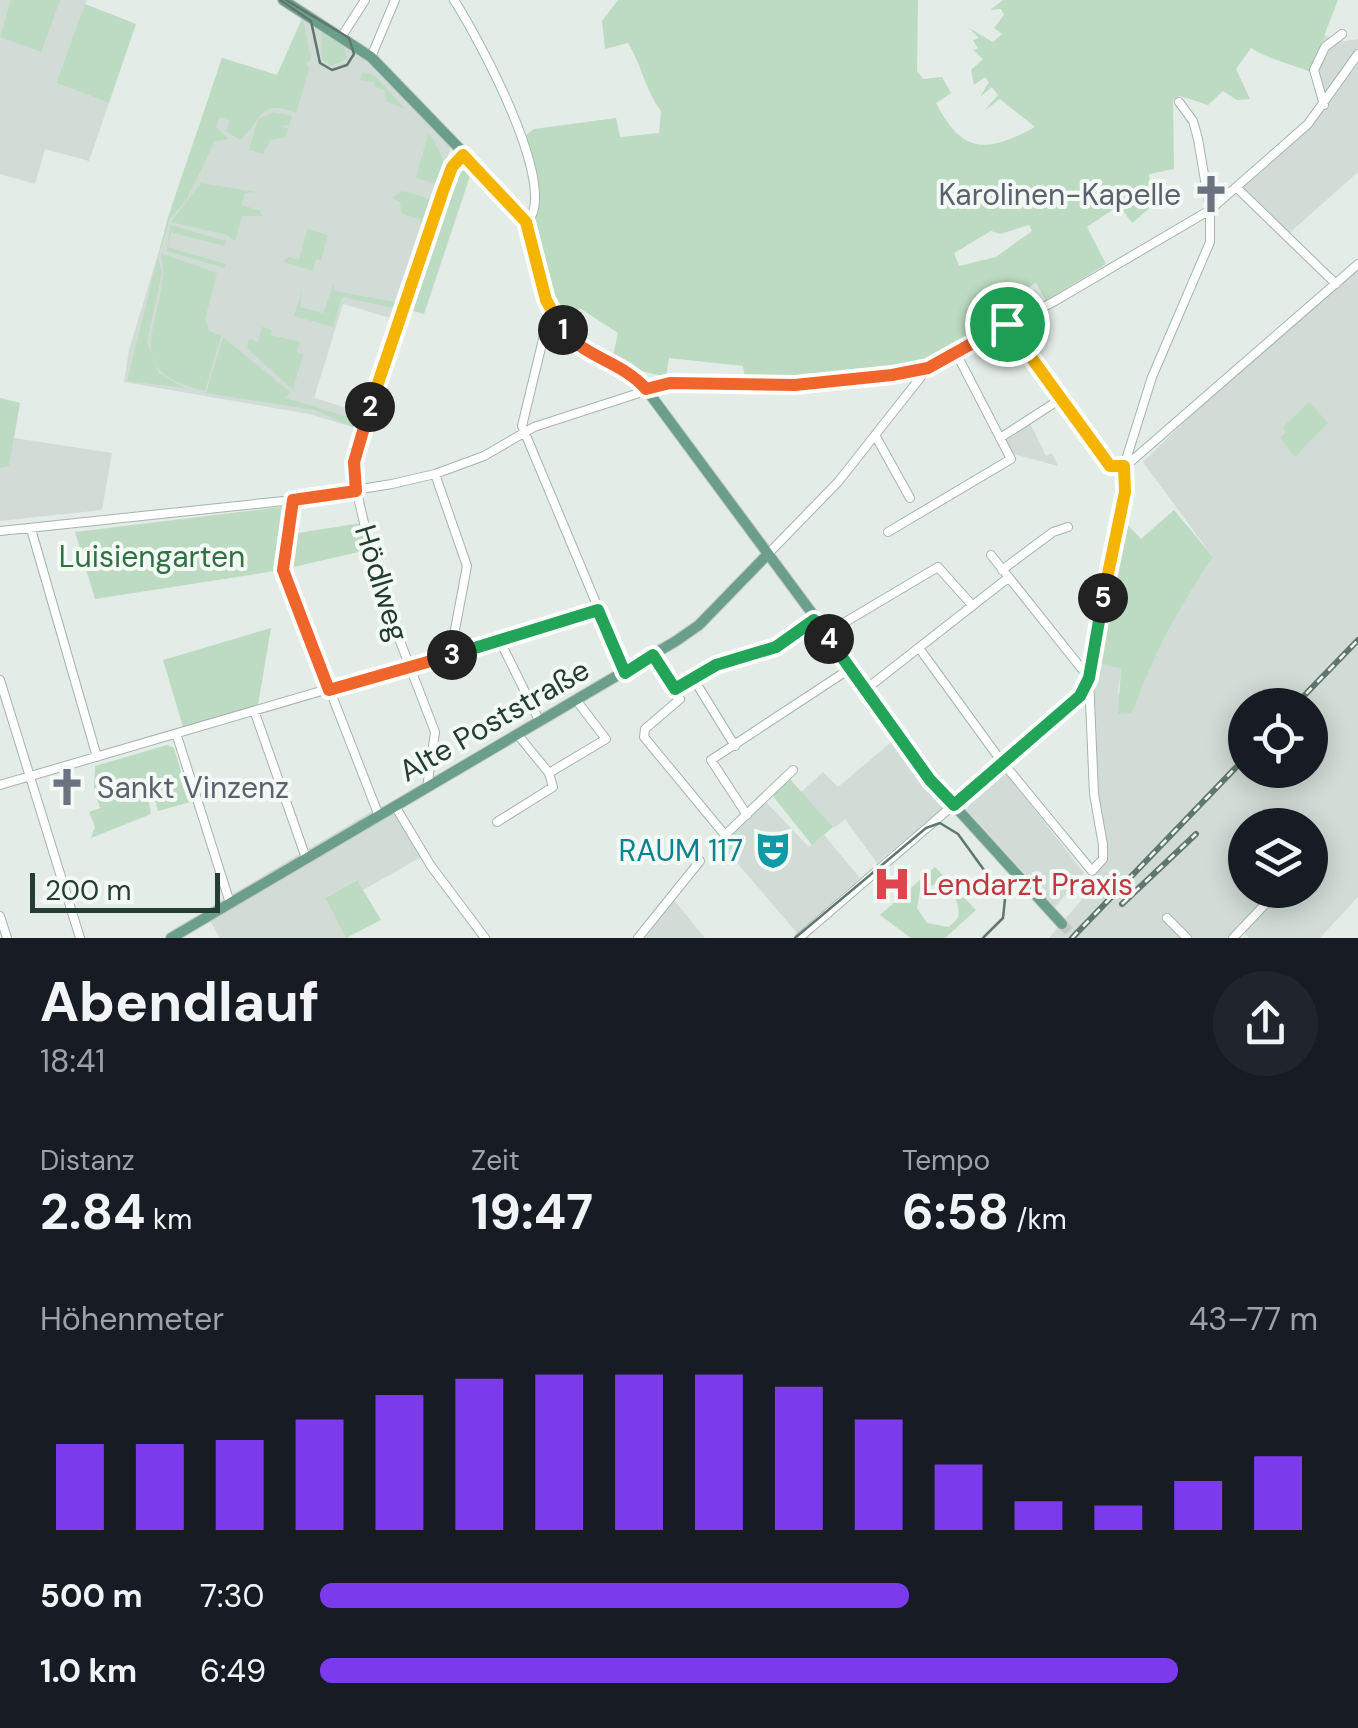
<!DOCTYPE html>
<html lang="de">
<meta charset="utf-8">
<style>
body{margin:0;font-family:"DM Sans",sans-serif;background:#20242c;color:#f1f3f6;height:100vh;display:flex;flex-direction:column;font-size:38px;white-space:nowrap}
*{box-sizing:border-box;margin:0}
p{font-size:32px;color:#9ea1a6}
.icon{flex:none;width:55px;height:55px;fill:none;stroke:currentColor;stroke-width:2;stroke-linecap:round;stroke-linejoin:round}
.map{position:relative;height:938px;overflow:hidden}
.drawer{display:flex;flex-direction:column;background:#171b24;flex:1}
.drawer>*{flex:none}
.tools{position:absolute;left:1228px;top:688px;display:grid;gap:20px}
.tools a{display:grid;place-items:center;width:100px;height:100px;border-radius:50%;background:#171b24;box-shadow:0 5px 25px #0003;font-size:50px}
.scale{position:absolute;left:30px;bottom:25px;width:190px;box-sizing:border-box;padding-left:10px;border:5px solid #243c33;border-top:0;font-size:28px;line-height:35px;white-space:nowrap;color:#243c33;-webkit-text-stroke:8px #f3f9f5;paint-order:stroke}
.pin{position:absolute;display:grid;place-items:center;width:85px;height:85px;color:#fff;margin:-42px;border:5px solid #fff;border-radius:50%;box-shadow:0 2px 10px #0007}
.km{position:absolute;width:50px;height:50px;margin:-25px;border-radius:50%;background:#222;color:#fff;font-size:28px;line-height:50px;text-align:center}
.round{display:grid;place-items:center;flex:none;width:105px;height:105px;border-radius:52px;background:#20242c}
.overview{display:flex;align-items:center;justify-content:space-between;height:170px;padding:0 40px}
h1{font-size:55px;font-weight:700;line-height:75px}
.metrics{display:grid;grid-template-columns:repeat(3,1fr);gap:15px;height:170px;padding:10px 40px}
.metrics div{display:grid;align-content:center}
.metrics b{font-size:50px;font-weight:700}
.metrics small{font-size:28px;font-weight:400}
.metrics p{font-size:28px}
.chart{height:280px;padding:20px 40px}
.chart p{display:flex;justify-content:space-between}
.chart svg{width:100%;height:180px;margin-top:10px;stroke:#7c3aed;stroke-width:6}
ul{padding:0 40px;list-style:none;font-size:32px}
li{display:grid;grid-template-columns:160px 120px 1fr;align-items:center;height:75px}
li i{height:25px;border-radius:12px;background:#7c3aed}
.map>svg:first-child{display:block}
.built{fill:#d1dcd6;fill-rule:evenodd}
.green{fill:#bddbc2;fill-rule:evenodd}
.lines{fill:none;stroke-linecap:round;stroke-linejoin:round}
.major-tunnel{stroke:#bdc9c3;stroke-width:10;stroke-dasharray:10 5;stroke-linecap:butt}
.minor-casing{stroke:#a6b4ad;stroke-width:10}
.major-casing{stroke:#c2c8c6;stroke-width:12}
.minor{stroke:#fff;stroke-width:8}
.major{stroke:#6b9e8b;stroke-width:10}
.tram{stroke:#5f776e;stroke-width:2.5}
.rail-casing{stroke:#5f776e;stroke-width:6}
.rail{stroke:#f3f9f5;stroke-width:2.5;stroke-dasharray:8;stroke-linecap:butt}
.split-1-casing{stroke:#fff;stroke-width:20}
.split-2-casing{stroke:#fff;stroke-width:20}
.split-3-casing{stroke:#fff;stroke-width:20}
.split-4-casing{stroke:#fff;stroke-width:20}
.split-5-casing{stroke:#fff;stroke-width:20}
.split-6-casing{stroke:#fff;stroke-width:20}
.split-1{stroke:#f0652b;stroke-width:12}
.split-2{stroke:#f5b400;stroke-width:12}
.split-3{stroke:#f0652b;stroke-width:12}
.split-4{stroke:#22a559;stroke-width:12}
.split-5{stroke:#22a559;stroke-width:12}
.split-6{stroke:#f5b400;stroke-width:12}
.labels{text-anchor:middle;dominant-baseline:central;stroke-width:8;stroke-linejoin:round;paint-order:stroke}
.worship-label{font-size:30px;fill:#5b616d;stroke:#f3f9f5;text-anchor:end}
.park-label{font-size:30px;fill:#317042;stroke:#f3f9f5}
.street-label{font-size:30px;fill:#243c33;stroke:#f3f9f5}
.culture-label{font-size:30px;fill:#0d838f;stroke:#f3f9f5;text-anchor:end}
.health-label{font-size:30px;fill:#be3a42;stroke:#f3f9f5;text-anchor:start}
</style>
<div class="map">
<svg width="1358" height="938" viewBox="0 0 1358 938">
<rect width="100%" height="100%" fill="#e3ece7"/>
<path class="built" d="M0,0H87L56,83L109,103L89,161L45,149L35,184L0,174Z
M303,15L359,51L451,146L394,319L343,304L314,398L361,412L356,428L309,414L124,382L129,350L177,191L222,58L277,75Z
M1323,34L1338,42L1358,39V172L1286,236L1237,188L1286,145L1320,104L1310,72L1320,55L1317,46Z
M1358,265V897L1320,938H1249L1243,931L1236,938H1049L1082,899L1106,854L1096,790L1092,683L1096,663L1121,669L1118,693L1132,713L1146,674L1185,598L1213,557L1143,462L1222,385ZM1245,705H1310V770H1245ZM1245,825H1310V890H1245Z
M0,398L20,403L14,438L112,453L102,510L0,521Z
M1030,423L1046,456L1052,453L1058,466L1013,454L1005,440Z
M895,739L943,808L877,863L845,819L834,828L801,792L823,772L838,787Z
M1003,769L1084,873L1055,907L967,810L970,798Z
M764,800L809,847L824,835L860,878L797,933L721,844Z
M381,806H395L421,857L363,890L356,880L325,898L346,938H220L204,911Z
M674,900L705,938H645Z"/>
<path class="green" d="M11,0H60L41,52L0,37Z
M618,0H918L917,71L923,79L942,77L951,93L936,103C963,155 987,153 1035,127L1000,99L984,111L998,95L992,87L980,97L989,82L985,77L974,85L971,70L983,59L973,50L978,49L973,40L979,38L969,28L993,42L1002,34L994,28L1004,15L1001,9L990,10L1003,0H1338L1310,72C1289,63 1272,61 1251,48L1236,69L1250,99L1237,100L1223,91L1208,105L1180,96L1173,100L1174,169L1149,174L1152,206L1132,223L1119,205L1087,227L1106,264L1046,301L1036,283L966,320L974,337L922,363L861,376L746,383L743,366L669,358L666,377L638,370L613,356L618,333L581,309L560,313L550,299L534,229L538,201L522,138L534,129L616,118L620,137L659,133L661,111C646,92 642,66 628,43L605,49L602,21ZM1029,225L1032,231L996,257L959,266L954,253L991,231L1000,234Z
M85,4L136,24L109,103L56,83Z
M303,18L311,60L306,63L309,69L296,113C255,97 262,124 240,140L226,131L230,121L220,117L216,127L229,139L215,141L186,201L170,218L158,258L162,273L147,342L159,373L185,388L127,381L168,217L222,58L277,75Z
M321,29L344,45L347,59L331,66L322,59Z
M362,71L375,76L434,140L444,162L436,184L416,178L428,134L405,109L387,102L385,90L375,87L374,82L360,80Z
M274,112L292,116L289,126L281,125L288,129L286,137L270,140L263,154L249,150L258,119Z
M466,170L471,173L424,314L406,309L455,173Z
M201,183L256,192L245,193L241,205L259,210L263,216H242L235,241L227,235L171,222Z
M402,191L431,199L421,226L419,219L401,213L400,202L392,198Z
M170,225L226,241L224,246L171,232L167,247L226,264L224,268L167,251Z
M307,229L328,235L321,260L316,259L313,271L283,262L288,257L299,260Z
M161,253L217,273L205,320L209,331L221,336L205,391C123,372 157,333 163,276C164,268 161,261 161,253Z
M334,283V291L396,302L394,308L342,297L333,327L294,316L302,291L300,307L323,313Z
M262,327L272,330L271,335L300,342L297,352L303,354L293,390L247,348L249,339L258,342Z
M223,337L290,392L286,398L358,420L355,428L314,410L206,393Z
M0,398L20,403L9,466L0,468Z
M1309,402L1328,423L1295,457L1280,438L1286,432L1283,427Z
M289,506L281,570L95,599L75,532Z
M1174,510L1213,557C1179,606 1152,657 1132,713L1118,714L1121,669L1096,663L1123,520L1141,539Z
M361,523L367,550L285,569L291,534Z
M271,628L258,705L183,727L163,660Z
M167,745L174,748L190,802L158,811L152,789L146,786L151,814L91,838L95,827L89,812L100,808L94,788L95,766Z
M789,778L833,827L812,845L772,795Z
M935,867L976,910L945,938H911L880,915ZM936,884C952,889 961,901 958,918L949,927L927,923L917,908L920,891Z
M357,880L381,920L346,938L325,898Z"/>
<g class="lines">
<path class="major-tunnel" d="M1062,924L1076,938"/>
<g class="minor-casing">
<path id="minor" d="M454,0C476,34 563,192 526,223
M342,36L365,0
M371,57L395,0
M1324,105L1314,70L1325,47L1342,34
M1237,188L1336,284
M555,320L546,327L522,426L625,672
M1007,324L1110,466H1124
M875,435L910,498
M1000,438L1062,398
M1128,464L1358,264
M435,474L467,566L450,656
M293,500L283,570L379,816
M31,529L97,757
M0,531L293,500L392,484L435,474L484,456L534,427L670,383L795,385L928,368L1055,301L1210,210L1308,124L1358,54
M888,532L1011,459L955,351
M767,555L838,482L928,368
M1002,570L1053,532L1068,527
M825,634L938,567L972,605
M500,641L540,722
M919,648L999,758L1092,871L1103,859V845L1094,794L1089,678L1125,492L1124,466L1152,377L1210,242V210L1198,139L1193,121L1179,102
M653,655L680,699L645,729L644,737L725,835L793,770
M693,678L735,746
M0,680L80,938
M675,689L717,665L776,647L814,619
M866,689L1008,578
M255,713L306,858
M518,735L549,773
M177,736L230,903
M0,785L598,610
M427,788L435,732L378,584L353,475L366,419L443,191L452,167L463,155
M395,806L431,866L485,938
M747,815L711,760L851,668
M497,822L553,787L549,773L606,739L576,700
M0,916L7,938
M1167,918L1187,938
M638,938L700,861
M799,938L1080,696L1089,678L991,555
M1233,938L1271,898"/>
</g>
<g class="major-casing">
<path id="major" d="M283,0L371,57L516,207L533,243L555,320L585,350L626,369L646,389L954,805
M952,803L1062,924
M171,938L676,641L699,625L767,555"/>
</g>
<use href="#minor" class="minor"/>
<use href="#major" class="major"/>
<path class="tram" d="M280,0L311,21L320,63L332,70L347,65L354,54L349,38L286,0
M795,938L926,828L940,823L958,834L1005,899L1003,918L983,938"/>
<g class="rail-casing">
<path id="rail" d="M1295,705L1358,640
M1122,904L1196,834
M1072,938L1245,758"/>
</g>
<use href="#rail" class="rail"/>
</g>
<g class="lines">
<g class="split-1-casing">
<path id="split-1" d="M563,330C585,358 623,362 646,389L670,383L795,385L892,375L928,368L1007,324"/>
</g>
<g class="split-2-casing">
<path id="split-2" d="M370,407L443,191L452,167L463,155L526,222L546,300L563,330"/>
</g>
<g class="split-3-casing">
<path id="split-3" d="M370,407L354,462L356,491L293,500L283,570L329,690L452,655"/>
</g>
<g class="split-4-casing">
<path id="split-4" d="M452,655L598,610L625,673L653,655L675,689L716,665L776,647L814,620L829,639"/>
</g>
<g class="split-5-casing">
<path id="split-5" d="M829,639L930,780L954,805L1080,696L1089,678L1103,598"/>
</g>
<g class="split-6-casing">
<path id="split-6" d="M1007,324L1110,466H1124L1125,492L1103,598"/>
</g>
<use href="#split-1" class="split-1"/>
<use href="#split-2" class="split-2"/>
<use href="#split-3" class="split-3"/>
<use href="#split-4" class="split-4"/>
<use href="#split-5" class="split-5"/>
<use href="#split-6" class="split-6"/>
</g>
<defs>
<g id="church-bare" transform="scale(3)"><path d="M-1.2-6h2.4v3.5h3.3v2.4h-3.3V6h-2.4V-.1h-3.3v-2.4h3.3Z" fill="#6b7280" stroke="#f3f9f5" stroke-width="2.5" paint-order="stroke"/></g>
<g id="theatre-bare" transform="scale(3)"><path d="M-5-5.5Q0-4 5-5.5V0Q5 5 0 6Q-5 5-5 0ZM-3.3-2.5H-1v1.5H-3.3ZM1-2.5H3.3v1.5H1ZM-2.8 1Q0 5.5 2.8 1Z" fill="#0f9aa8" stroke="#f3f9f5" stroke-width="2.5" paint-order="stroke"/></g>
<g id="hospital-bare" transform="scale(3)"><path d="M-5-5h3v3.5h4V-5h3V5h-3V1.5h-4V5h-3Z" fill="#e0444e" stroke="#f3f9f5" stroke-width="2.5" paint-order="stroke"/></g>
</defs>
<g fill-rule="evenodd">
<use href="#church-bare" x="1211" y="194"/>
<use href="#church-bare" x="67" y="787"/>
<use href="#theatre-bare" x="773" y="850"/>
<use href="#hospital-bare" x="892" y="884"/>
</g>
<g class="labels">
<g class="worship-label">
<text x="1181" y="194">Karolinen-Kapelle</text>
<text x="97" y="787" text-anchor="start">Sankt Vinzenz</text>
</g>
<g class="park-label">
<text x="152" y="556">Luisiengarten</text>
</g>
<g class="street-label">
<text transform="translate(382 583) rotate(73)">Hödlweg</text>
<text transform="translate(494 720) rotate(-30)">Alte Poststraße</text>
</g>
<g class="culture-label">
<text x="743" y="850">RAUM 117</text>
</g>
<g class="health-label">
<text x="922" y="884">Lendarzt Praxis</text>
</g>
</g>
</svg>
<div class="tools">
<a><svg class="icon" aria-label="locate" viewBox="0 0 24 24"><circle cx="12" cy="12" r="6"/><path d="M12 2v4M12 18v4M2 12h4M18 12h4"/></svg></a>
<a><svg class="icon" aria-label="layers" viewBox="0 0 24 24"><path d="M12 4l9 5-9 5-9-5zM3 14l9 5 9-5"/></svg></a>
</div>
<div class="scale">200 m</div>
<div class="pin" style="left:1007px;top:324px;background:#1e9e55"><svg class="icon" aria-label="arrive" viewBox="0 0 24 24"><path d="M6 21V4h12l-3 4 3 4H6"/></svg></div>
<b class="km" style="left:563px;top:330px">1</b>
<b class="km" style="left:370px;top:407px">2</b>
<b class="km" style="left:452px;top:655px">3</b>
<b class="km" style="left:829px;top:639px">4</b>
<b class="km" style="left:1103px;top:598px">5</b>
</div>
<section class="drawer">
<div class="overview"><div><h1>Abendlauf</h1><p>18:41</p></div><a class="round"><svg class="icon" aria-label="share" viewBox="0 0 24 24"><path d="M12 15V3M7 8l5-5 5 5M5 13v7h14v-7"/></svg></a></div>
<div class="metrics">
<div><p>Distanz</p><b>2.84<small> km</small></b></div>
<div><p>Zeit</p><b>19:47</b></div>
<div><p>Tempo</p><b>6:58<small> /km</small></b></div>
</div>
<div class="chart"><p><span>Höhenmeter</span>43–77 m</p>
<svg viewBox="0 0 160 44" preserveAspectRatio="none"><path d="M5 44V23M15 44V23M25 44V22M35 44V17M45 44V11M55 44V7M65 44V6M75 44V6M85 44V6M95 44V9M105 44V17M115 44V28M125 44V37M135 44V38M145 44V32M155 44V26"/></svg>
</div>
<ul>
<li><b>500 m</b>7:30<i style="width:59%"></i></li>
<li><b>1.0 km</b>6:49<i style="width:86%"></i></li>
</ul>
</section>
